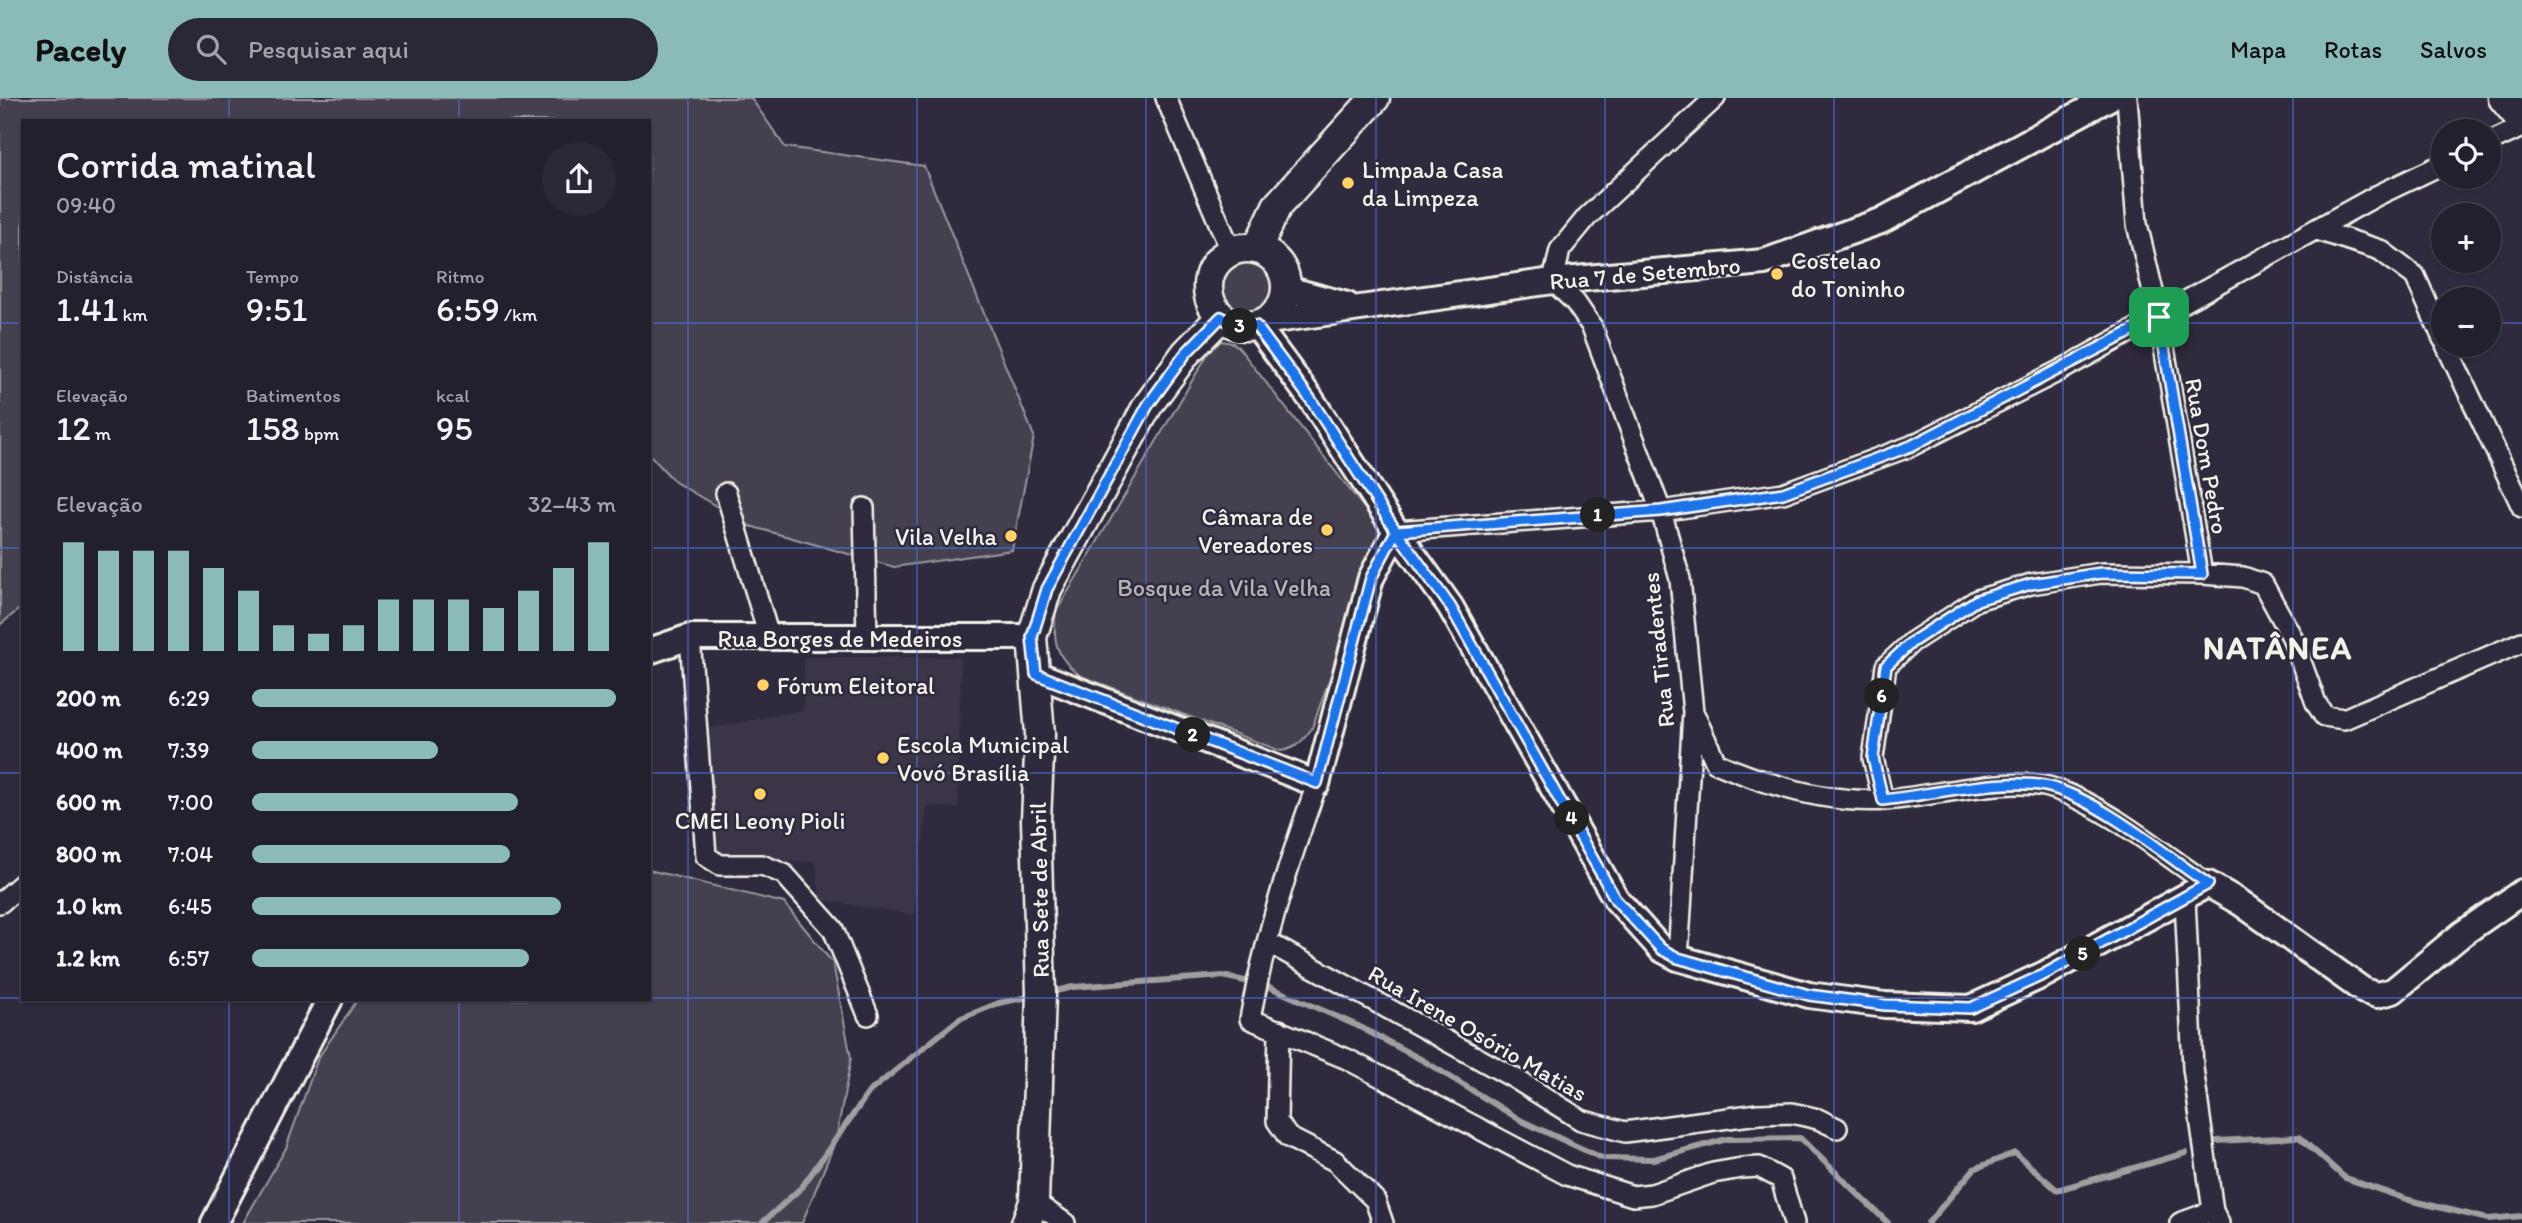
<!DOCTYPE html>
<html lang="pt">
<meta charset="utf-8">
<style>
body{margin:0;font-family:Itim,sans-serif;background:#2b2836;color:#f1f3f6;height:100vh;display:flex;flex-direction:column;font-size:26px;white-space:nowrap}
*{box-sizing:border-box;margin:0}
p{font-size:23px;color:#a3a3aa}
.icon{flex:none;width:38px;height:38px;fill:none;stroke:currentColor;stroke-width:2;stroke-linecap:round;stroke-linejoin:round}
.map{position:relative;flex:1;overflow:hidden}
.drawer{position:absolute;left:21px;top:21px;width:630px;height:882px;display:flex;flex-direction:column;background:#23202e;border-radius:0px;box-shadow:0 2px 5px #0004,0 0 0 2px #403e4a}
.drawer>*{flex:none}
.buttons{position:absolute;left:2431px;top:21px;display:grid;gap:14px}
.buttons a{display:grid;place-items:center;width:70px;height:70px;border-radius:50%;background:#23202e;box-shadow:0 2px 5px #0004,0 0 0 2px #403e4a;font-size:35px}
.pin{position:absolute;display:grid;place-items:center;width:60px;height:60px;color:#fff;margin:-30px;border-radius:14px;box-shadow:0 4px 10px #0006}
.km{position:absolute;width:35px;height:35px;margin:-18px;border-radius:50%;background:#222;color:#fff;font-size:19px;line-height:35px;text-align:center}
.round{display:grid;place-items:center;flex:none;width:74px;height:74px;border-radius:37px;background:#2b2836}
.summary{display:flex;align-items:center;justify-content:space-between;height:119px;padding:0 35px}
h1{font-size:38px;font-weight:600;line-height:52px}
.metrics{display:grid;grid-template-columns:repeat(3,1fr);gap:10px;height:119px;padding:7px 35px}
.metrics div{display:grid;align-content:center}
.metrics b{font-size:35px;font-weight:600}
.metrics small{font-size:19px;font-weight:400}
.metrics p{font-size:19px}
.chart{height:196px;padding:14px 35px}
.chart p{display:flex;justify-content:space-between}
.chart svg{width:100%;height:126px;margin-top:7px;stroke:#8bbbb9;stroke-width:6}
ul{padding:0 35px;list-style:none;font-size:23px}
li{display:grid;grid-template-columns:112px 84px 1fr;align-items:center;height:52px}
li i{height:18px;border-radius:9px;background:#8bbbb9}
header{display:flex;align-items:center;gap:42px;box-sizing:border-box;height:98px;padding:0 35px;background:#8bbbb9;color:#111}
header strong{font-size:33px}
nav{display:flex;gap:38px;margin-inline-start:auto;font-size:24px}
.search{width:490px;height:63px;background:#2b2836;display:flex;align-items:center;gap:18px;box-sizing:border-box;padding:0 24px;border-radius:38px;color:#a3a3aa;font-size:26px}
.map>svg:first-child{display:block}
.built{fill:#3b3647}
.green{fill:#454050;stroke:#9c989c;stroke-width:2}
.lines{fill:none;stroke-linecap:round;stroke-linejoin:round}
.stream{stroke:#a19ea0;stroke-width:6}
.minor-casing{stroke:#f4f1e8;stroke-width:24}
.tertiary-casing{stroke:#f4f1e8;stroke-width:30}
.secondary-casing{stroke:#f4f1e8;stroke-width:33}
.minor{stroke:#2f2a3d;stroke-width:19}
.tertiary{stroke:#2f2a3d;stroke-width:24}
.secondary{stroke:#2f2a3d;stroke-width:28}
.route-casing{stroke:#fff;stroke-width:14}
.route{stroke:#1a73e8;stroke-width:9}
.grid{fill:none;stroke:#486fdb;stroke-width:2;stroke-opacity:0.55}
.poi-dot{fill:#ffd166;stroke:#2f2a3d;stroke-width:2.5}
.labels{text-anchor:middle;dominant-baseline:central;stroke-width:5;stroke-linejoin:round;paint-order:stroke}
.poi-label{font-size:24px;fill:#f4f1e8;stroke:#2f2a3d;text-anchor:start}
.street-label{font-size:24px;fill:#f4f1e8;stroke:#2f2a3d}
.park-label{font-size:24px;fill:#b7b3b3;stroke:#2f2a3d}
.district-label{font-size:32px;font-weight:bold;letter-spacing:2px;fill:#f4f1e8;stroke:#2f2a3d}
</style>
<header>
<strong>Pacely</strong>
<div class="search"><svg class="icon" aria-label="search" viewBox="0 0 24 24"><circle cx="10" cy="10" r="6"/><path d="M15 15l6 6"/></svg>Pesquisar aqui</div>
<nav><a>Mapa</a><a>Rotas</a><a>Salvos</a></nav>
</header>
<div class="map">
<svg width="2522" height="1125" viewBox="0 0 2522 1125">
<rect width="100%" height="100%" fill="#2f2a3d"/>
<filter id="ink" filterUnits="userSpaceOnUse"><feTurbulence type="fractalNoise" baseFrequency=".0143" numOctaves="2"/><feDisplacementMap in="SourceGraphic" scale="14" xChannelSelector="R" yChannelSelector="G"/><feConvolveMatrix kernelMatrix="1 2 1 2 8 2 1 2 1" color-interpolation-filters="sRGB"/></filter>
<g filter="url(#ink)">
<path class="built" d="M804,559H961L958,710L927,708L914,817L820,802L816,764L712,761L705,631L803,612Z"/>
<path class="green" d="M0,0H751L785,49L924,68L1034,338L1012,452L894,469L750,428L675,384L649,356V23H23V508L0,527Z
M1221 189a26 26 0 1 1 52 0a26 26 0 1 1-52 0Z
M1221,243L1233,245L1239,250L1382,433L1312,630C1304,642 1296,651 1281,653L1081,578C1057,561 1052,544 1056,514L1209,254Z
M649,772L784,805L833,865L851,960L836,1042L802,1125H243L286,1050L318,960L358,901H649Z"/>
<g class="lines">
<path class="stream" d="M1047,895L1073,889L1223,878L1267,888L1358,928L1424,963L1522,1023L1602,1060L1654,1061L1727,1041L1800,1040L1888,1125
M2216,1043L2299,1039L2345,1080L2409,1102L2488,1121L2522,1118
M762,1125L802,1089L869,994L959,921L999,905L1033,898
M1928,1125L1974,1071L2015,1055L2057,1092L2186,1055"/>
<g class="minor-casing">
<path id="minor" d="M1166,0L1231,153
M2127,0L2137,126L2159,219L2202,476
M2488,45L2522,29
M2317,132L2380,152L2415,178L2443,241
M2446,247L2522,409
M726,395L770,542
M864,410L867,541
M1396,433L1661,413L1783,395L1911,348L2063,271L2376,98L2443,66
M690,539L706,758L720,767H762L784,776L833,831L868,917
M1695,618L1716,665C1767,687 1829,706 1886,702C1931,699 2014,676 2055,691C2110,711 2159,753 2208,786
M1317,686C1290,760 1264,843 1250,921L1347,961L1567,1077L1633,1098L1652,1096L1713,1075L1742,1070L1759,1069L1781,1081L1794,1125
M1883,702L1873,660L1886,568L1912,544L1977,502L2031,486L2101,475L2202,476L2243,479L2263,486L2292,539L2316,605L2324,618L2344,621L2522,544
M2185,801L2193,970L2213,1113L2219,1125
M0,805L23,785
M1269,845L1514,980L1581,1022L1625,1034L1758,1016L1792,1015L1818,1021L1837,1030
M1678,860L1693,614L1680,481L1661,413L1592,229L1575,204L1553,183L1560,152L1587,119L1715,0
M1279,932L1277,1023L1288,1039L1335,1063L1375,1102L1383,1125
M1034,1104L1065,1125
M2180,1125L2213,1113"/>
</g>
<g class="tertiary-casing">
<path id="tertiary" d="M1287,191L1347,207
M1268,223L1553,183L1764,164L1881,123L2109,0
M1257,228L1311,301L1396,433L1450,508L1616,801L1661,851L1678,860L1809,897L1885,907L1971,910L2045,876L2208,786L2241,805L2364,893L2377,897L2393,893L2462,836L2522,794
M649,553L690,539H1032
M1036,576L1317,686L1371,480L1396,433
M214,1125L330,901"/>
</g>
<g class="secondary-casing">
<path id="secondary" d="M2503,0L2522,23
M1208 189a39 39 0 1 1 78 0a39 39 0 1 1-78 0Z
M1257,151L1277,108L1375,0
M1026,1125L1034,1104L1041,896L1036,722L1040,636L1032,539L1047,491L1148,307L1186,255L1221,219"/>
</g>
<use href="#minor" class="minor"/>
<use href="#tertiary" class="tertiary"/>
<use href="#secondary" class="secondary"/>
</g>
</g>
<g class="lines" filter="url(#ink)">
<g class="route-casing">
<path id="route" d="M2159,219L1911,348L1783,395L1661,413L1396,433L1371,480L1317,685L1036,576L1032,539L1047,491L1148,307L1186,255L1221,219L1232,226L1256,228L1311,302L1396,433L1450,508L1616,802L1661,851L1678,860L1809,897L1885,907L1971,910L2045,876L2208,786C2162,755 2107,707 2053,690C2010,677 1930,697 1883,702L1873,660L1886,568L1912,544L1977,502L2031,486L2101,475L2202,476L2159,219"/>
</g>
<use href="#route" class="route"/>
</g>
<path class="grid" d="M229,0V23M459,0V23M688,0V1125M917,0V1125M1146,0V1125M1376,0V1125M1605,0V1125M1834,0V1125M2063,0V1125M2293,0V1125M0,225H23M649,225H2443M2488,225H2522M0,450H23M649,450H2522M0,675H23M649,675H2522M0,900H23M649,900H2522M229,901V1125M459,901V1125"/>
<g class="poi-dot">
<circle cx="1348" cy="85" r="7"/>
<circle cx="1777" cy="176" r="7"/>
<circle cx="1327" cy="432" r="7"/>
<circle cx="1011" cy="438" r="7"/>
<circle cx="763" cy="587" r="7"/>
<circle cx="883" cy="660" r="7"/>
<circle cx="760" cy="696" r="7"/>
</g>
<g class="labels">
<g class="poi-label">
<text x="1362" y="71">LimpaJa Casa<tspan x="1362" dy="28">da Limpeza</tspan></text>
<text x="1791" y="162">Costelao<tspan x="1791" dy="28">do Toninho</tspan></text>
<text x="1313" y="418" text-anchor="end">Câmara de<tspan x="1313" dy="28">Vereadores</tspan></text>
<text x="997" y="438" text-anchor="end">Vila Velha</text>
<text x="777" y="587">Fórum Eleitoral</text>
<text x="897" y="646">Escola Municipal<tspan x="897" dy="28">Vovó Brasília</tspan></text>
<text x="760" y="722" text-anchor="middle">CMEI Leony Pioli</text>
</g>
<g class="street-label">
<text transform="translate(1645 175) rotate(-5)">Rua 7 de Setembro</text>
<text transform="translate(2207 358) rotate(80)">Rua Dom Pedro</text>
<text x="840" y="540">Rua Borges de Medeiros</text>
<text transform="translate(1658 552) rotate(-96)">Rua Tiradentes</text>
<text transform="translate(1039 792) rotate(-91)">Rua Sete de Abril</text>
<text transform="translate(1478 935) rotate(30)">Rua Irene Osório Matias</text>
</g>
<g class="park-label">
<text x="1224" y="489">Bosque da Vila Velha</text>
</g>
<g class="district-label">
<text x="2278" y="550">NATÂNEA</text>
</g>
</g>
</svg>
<div class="buttons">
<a><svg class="icon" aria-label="locate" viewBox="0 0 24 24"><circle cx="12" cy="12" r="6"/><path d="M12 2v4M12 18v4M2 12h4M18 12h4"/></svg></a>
<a>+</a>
<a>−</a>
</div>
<div class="pin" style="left:2159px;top:219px;background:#1e9e55"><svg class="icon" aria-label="arrive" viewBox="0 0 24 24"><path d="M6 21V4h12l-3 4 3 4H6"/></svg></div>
<b class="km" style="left:1598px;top:417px">1</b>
<b class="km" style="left:1193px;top:637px">2</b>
<b class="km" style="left:1240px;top:228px">3</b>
<b class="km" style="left:1572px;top:720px">4</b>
<b class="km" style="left:2083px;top:856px">5</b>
<b class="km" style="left:1882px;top:598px">6</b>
<section class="drawer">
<div class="summary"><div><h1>Corrida matinal</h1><p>09:40</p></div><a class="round"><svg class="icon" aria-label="share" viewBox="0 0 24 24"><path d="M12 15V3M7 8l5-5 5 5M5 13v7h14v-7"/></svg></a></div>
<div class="metrics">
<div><p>Distância</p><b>1.41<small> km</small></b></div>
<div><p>Tempo</p><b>9:51</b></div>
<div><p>Ritmo</p><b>6:59<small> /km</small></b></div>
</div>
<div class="metrics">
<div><p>Elevação</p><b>12<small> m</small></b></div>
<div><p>Batimentos</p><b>158<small> bpm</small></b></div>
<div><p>kcal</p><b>95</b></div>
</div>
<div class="chart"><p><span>Elevação</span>32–43 m</p>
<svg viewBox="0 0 160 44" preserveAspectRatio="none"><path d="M5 44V6M15 44V9M25 44V9M35 44V9M45 44V15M55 44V23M65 44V35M75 44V38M85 44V35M95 44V26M105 44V26M115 44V26M125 44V29M135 44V23M145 44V15M155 44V6"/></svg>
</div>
<ul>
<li><b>200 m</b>6:29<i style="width:100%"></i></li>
<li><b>400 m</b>7:39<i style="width:51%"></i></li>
<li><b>600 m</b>7:00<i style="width:73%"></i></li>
<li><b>800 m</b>7:04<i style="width:71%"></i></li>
<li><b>1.0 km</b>6:45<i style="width:85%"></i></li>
<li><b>1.2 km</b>6:57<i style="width:76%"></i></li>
</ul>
</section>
</div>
